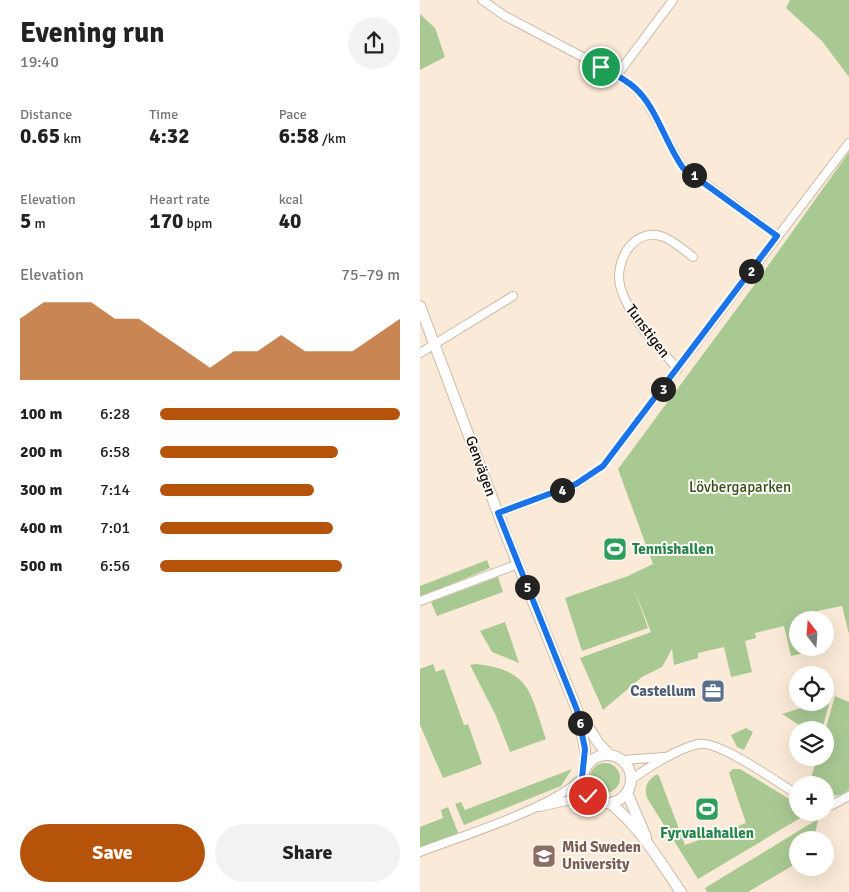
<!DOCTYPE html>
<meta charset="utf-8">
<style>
body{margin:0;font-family:Signika,sans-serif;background:#f2f2f2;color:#222;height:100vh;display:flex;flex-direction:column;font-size:19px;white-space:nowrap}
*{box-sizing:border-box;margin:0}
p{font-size:16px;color:#767676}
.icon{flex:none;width:28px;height:28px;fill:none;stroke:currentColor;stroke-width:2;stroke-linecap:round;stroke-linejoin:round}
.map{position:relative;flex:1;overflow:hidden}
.side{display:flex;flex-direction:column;background:#fff;width:420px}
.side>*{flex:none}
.needle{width:32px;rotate:343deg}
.fabs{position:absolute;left:369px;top:611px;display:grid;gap:10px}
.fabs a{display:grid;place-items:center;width:45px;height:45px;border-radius:50%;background:#fff;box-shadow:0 5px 20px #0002;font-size:25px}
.pin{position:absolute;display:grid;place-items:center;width:42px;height:42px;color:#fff;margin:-21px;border:2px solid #fff;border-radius:50%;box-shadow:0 1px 5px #0007}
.km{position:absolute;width:25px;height:25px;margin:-12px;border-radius:50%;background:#222;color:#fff;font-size:14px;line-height:25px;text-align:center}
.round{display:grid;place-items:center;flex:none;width:52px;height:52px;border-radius:26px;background:#f2f2f2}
.headline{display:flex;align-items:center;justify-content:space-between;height:85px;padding:0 20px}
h1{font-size:28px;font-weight:700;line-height:38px}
.metrics{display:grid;grid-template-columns:repeat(3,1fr);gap:8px;height:85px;padding:5px 20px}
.metrics div{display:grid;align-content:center}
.metrics b{font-size:21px;font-weight:700}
.metrics small{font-size:14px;font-weight:400}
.metrics p{font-size:14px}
.chart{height:140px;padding:10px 20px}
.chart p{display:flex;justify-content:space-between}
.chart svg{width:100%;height:90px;margin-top:5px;fill:#b45309;opacity:.7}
.button{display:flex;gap:10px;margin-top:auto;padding:10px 20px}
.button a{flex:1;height:58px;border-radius:30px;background:#b45309;color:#fff;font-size:20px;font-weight:700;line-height:58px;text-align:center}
.button a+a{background:#f2f2f2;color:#222}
ul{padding:0 20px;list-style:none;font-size:16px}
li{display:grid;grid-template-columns:80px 60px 1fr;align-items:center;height:38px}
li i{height:12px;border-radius:6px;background:#b45309}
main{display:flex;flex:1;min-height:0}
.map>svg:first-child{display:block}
.green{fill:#a9c993}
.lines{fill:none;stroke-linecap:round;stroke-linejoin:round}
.minor-casing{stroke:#cabaa8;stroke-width:10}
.tertiary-casing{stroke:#cabaa8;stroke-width:12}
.minor{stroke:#fff;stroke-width:8}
.tertiary{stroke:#fff;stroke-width:10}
.route-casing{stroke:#fff;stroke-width:10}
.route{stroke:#1a73e8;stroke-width:6}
.labels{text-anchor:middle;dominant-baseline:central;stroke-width:4;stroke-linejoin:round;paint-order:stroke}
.street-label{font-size:15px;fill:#18120c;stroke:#fdfaf6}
.park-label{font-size:15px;fill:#325019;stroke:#fdfaf6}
.leisure-label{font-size:15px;font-weight:bold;fill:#27864d;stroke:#fdfaf6;text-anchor:start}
.service-label{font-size:15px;font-weight:bold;fill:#4e5e75;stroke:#fdfaf6;text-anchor:end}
.education-label{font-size:15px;font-weight:bold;fill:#785e54;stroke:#fdfaf6;text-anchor:start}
</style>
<main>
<section class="side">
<div class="headline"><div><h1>Evening run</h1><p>19:40</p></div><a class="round"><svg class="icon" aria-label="share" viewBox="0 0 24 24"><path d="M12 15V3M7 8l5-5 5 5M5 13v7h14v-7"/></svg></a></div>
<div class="metrics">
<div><p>Distance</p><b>0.65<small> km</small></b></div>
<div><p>Time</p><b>4:32</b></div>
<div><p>Pace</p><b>6:58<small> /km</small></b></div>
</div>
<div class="metrics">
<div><p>Elevation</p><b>5<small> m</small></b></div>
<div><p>Heart rate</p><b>170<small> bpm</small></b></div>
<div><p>kcal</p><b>40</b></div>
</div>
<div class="chart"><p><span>Elevation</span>75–79 m</p>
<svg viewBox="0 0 160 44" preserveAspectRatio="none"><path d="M0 44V14L10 6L20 6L30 6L40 14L50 14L60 22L70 30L80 38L90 30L100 30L110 22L120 30L130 30L140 30L150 22L160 14V44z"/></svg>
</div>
<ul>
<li><b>100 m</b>6:28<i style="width:100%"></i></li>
<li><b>200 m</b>6:58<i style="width:74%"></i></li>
<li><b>300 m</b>7:14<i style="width:64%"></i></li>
<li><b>400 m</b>7:01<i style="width:72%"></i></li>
<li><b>500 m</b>6:56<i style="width:76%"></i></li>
</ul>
<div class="button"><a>Save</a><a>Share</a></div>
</section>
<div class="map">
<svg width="429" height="892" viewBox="0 0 429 892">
<rect width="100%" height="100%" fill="#fbead7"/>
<path class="green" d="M370,0H429V77L402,41L366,8Z
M0,14L15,28L25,57L0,70Z
M429,152V634L422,606L397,611V617L378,620V648H392L393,651L371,656L364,626L335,633L336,638L325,641L332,672L311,677L304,647L278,653V658L254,665L252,649L242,667L222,677L183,710L160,658L231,632L214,589L228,628L162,651L145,598L208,576L233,564L198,469L335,284Z
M67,560L70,568L0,597V586Z
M78,577L83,592L17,616L11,602Z
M85,622L99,663L72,652L60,631Z
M13,664L16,672L24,669L44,725L48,724L62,764L23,778L0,725V669Z
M56,664C111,670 110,693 126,739L90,752L76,716L50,665Z
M415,696L429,702V790L420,795L405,797V785H389L397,758H405V731Z
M405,700L409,704L402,730H387L362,714L396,703L405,702Z
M326,728L333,732L324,750L317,747L311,735Z
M170 778a15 15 0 1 1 30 0a15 15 0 1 1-30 0Z
M152,769L141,786L44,825L35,804L41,802L45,810Z
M313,769H320L371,800L377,805L378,812L383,813L382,817L278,879L227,798C224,786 227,781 237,774L239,776L265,845L326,823L309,773Z
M28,807L39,835L0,849V827L23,818L21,810Z
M398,819L394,840H378L377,863L328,892H287L285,888Z"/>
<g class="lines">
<g class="minor-casing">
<path id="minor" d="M62,0L85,16L197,75C207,82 218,89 224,98C239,120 248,146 263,167L357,236
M197,75L253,0
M0,353L93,296
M258,369C236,345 211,320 201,289C193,265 211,228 241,236C251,239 264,250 273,257
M78,513L157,484L183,466L429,143
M0,601L98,564
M203,760L245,757
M211,780C225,769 260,747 279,744C300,741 357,782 378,795
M405,806L412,805L429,796
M120,807L168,796
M0,852C44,835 131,809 162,778"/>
</g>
<g class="tertiary-casing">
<path id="tertiary" d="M0,306L88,540L157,710L165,749V768
M161,716L179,744L190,755
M163 779a24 24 0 1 1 48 0a24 24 0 1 1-48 0Z
M207,793L226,837
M191,804C220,827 240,862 261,892"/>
</g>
<use href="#minor" class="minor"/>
<use href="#tertiary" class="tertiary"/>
</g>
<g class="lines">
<g class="route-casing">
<path id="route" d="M168,796L162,778L165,749L157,710L78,513L156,484L183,466L357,236L263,168C245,143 237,108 215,88C205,79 193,73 181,67"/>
</g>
<use href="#route" class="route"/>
</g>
<defs>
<g id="stadium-square" transform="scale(1.25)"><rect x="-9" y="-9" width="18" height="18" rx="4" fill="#2e9e5b" stroke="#fdfaf6"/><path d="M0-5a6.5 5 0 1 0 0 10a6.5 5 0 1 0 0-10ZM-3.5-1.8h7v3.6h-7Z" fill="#fff"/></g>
<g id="office-square" transform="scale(1.25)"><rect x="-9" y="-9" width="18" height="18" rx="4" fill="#5c6f8a" stroke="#fdfaf6"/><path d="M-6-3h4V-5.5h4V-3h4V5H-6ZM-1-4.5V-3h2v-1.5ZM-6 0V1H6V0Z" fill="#fff"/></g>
<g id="university-square" transform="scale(1.25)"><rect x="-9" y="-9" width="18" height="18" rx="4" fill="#8d6e63" stroke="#fdfaf6"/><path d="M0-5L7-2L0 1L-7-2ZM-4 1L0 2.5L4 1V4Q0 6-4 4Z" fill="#fff"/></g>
</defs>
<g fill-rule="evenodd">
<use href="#stadium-square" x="195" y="549"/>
<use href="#office-square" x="293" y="691"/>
<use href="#stadium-square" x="287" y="809"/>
<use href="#university-square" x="124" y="856"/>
</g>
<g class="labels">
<g class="street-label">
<text transform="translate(228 331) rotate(53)">Tunstigen</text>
<text transform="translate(61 466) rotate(70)">Genvägen</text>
</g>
<g class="park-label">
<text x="320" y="487">Lövbergaparken</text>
</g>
<g class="leisure-label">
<text x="212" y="549">Tennishallen</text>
<text x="287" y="833" text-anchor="middle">Fyrvallahallen</text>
</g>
<g class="service-label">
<text x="276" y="691">Castellum</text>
</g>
<g class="education-label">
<text x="142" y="847">Mid Sweden<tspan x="142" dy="17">University</tspan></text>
</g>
</g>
</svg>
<div class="fabs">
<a><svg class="needle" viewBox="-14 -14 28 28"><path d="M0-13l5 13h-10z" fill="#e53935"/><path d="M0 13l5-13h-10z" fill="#767676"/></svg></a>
<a><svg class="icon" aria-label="locate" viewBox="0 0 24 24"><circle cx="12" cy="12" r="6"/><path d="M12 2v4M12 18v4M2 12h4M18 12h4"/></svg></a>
<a><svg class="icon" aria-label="layers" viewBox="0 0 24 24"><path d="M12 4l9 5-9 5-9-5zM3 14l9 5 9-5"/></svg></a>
<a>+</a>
<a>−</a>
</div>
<div class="pin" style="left:181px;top:67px;background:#1e9e55"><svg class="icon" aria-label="arrive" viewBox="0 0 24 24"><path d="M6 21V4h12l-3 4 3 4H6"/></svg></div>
<div class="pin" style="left:168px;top:796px;background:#d93025"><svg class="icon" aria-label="check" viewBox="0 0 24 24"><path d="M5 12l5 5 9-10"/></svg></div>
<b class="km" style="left:274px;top:175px">1</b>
<b class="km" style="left:331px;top:271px">2</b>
<b class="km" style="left:243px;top:389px">3</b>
<b class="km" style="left:142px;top:490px">4</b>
<b class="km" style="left:107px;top:587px">5</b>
<b class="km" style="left:160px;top:723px">6</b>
</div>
</main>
